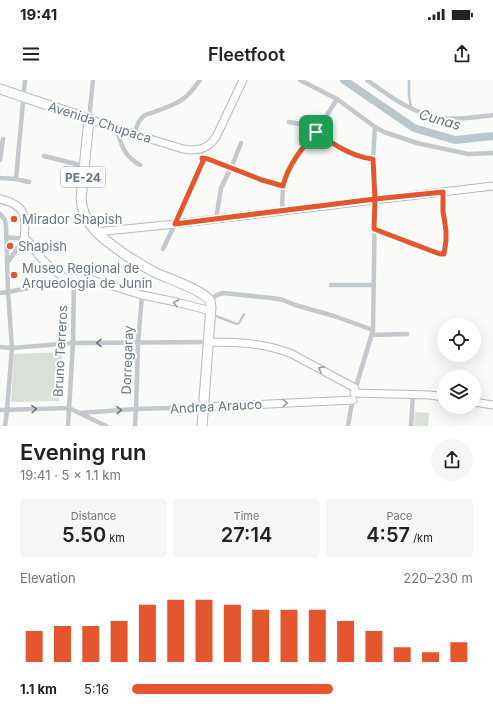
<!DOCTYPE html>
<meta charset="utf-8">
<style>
body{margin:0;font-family:Inter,sans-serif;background:#f6f6f6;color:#222;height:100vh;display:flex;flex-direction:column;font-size:15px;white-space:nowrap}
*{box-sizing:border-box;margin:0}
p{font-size:13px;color:#767676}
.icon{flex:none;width:22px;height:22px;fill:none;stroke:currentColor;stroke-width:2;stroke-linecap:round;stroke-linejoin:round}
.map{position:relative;height:346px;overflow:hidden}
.sheet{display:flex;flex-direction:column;background:#fff;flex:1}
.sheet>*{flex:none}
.controls{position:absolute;left:437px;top:238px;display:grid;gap:8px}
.controls a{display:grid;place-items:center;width:44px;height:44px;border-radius:50%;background:#fff;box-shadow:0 4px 16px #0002;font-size:20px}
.pin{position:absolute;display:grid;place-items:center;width:34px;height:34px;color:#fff;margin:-17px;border-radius:8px;box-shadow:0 2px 6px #0006}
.round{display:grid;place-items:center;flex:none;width:42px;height:42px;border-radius:21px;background:#f6f6f6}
.summary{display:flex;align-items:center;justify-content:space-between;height:68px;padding:0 20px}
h1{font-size:22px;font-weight:600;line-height:30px}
.metrics{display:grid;grid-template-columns:repeat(3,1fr);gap:6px;height:68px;padding:4px 20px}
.metrics div{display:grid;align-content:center;border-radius:6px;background:#f6f6f6;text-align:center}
.metrics b{font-size:20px;font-weight:600}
.metrics small{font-size:11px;font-weight:400}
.metrics p{font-size:11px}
.chart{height:112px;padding:8px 20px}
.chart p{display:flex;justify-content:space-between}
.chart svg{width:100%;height:72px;margin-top:4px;stroke:#e4572e;stroke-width:6}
ul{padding:0 20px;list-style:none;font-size:13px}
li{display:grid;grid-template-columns:64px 48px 1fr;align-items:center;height:30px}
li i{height:10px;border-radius:5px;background:#e4572e}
.status{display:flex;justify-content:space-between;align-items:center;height:28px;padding:0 20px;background:#fff;direction:ltr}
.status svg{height:11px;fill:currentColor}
header{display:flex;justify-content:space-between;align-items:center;height:52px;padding:0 20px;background:#fff;font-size:18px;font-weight:600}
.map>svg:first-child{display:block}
.green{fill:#dadfd7}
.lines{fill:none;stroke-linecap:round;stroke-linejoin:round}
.river{stroke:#bbc7cb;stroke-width:8}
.secondary-casing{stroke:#b3babf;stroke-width:9}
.highway-casing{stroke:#b4b9bd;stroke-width:11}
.lane{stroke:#c3c8cc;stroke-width:2.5}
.street{stroke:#c3c8cc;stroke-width:4.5}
.secondary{stroke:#fff;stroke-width:7}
.highway{stroke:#fff;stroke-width:9}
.oneway{stroke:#939fa8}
.oneway2{stroke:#6a7a87}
.route-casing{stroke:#fff;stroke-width:8}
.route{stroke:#e4572e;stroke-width:5}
.poi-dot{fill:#e4572e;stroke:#fff;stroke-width:1.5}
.labels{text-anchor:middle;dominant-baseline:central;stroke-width:4;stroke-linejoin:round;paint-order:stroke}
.shield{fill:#fff;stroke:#939fa8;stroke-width:1}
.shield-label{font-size:12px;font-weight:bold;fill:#657683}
.street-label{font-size:13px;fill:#657683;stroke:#fff}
.poi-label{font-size:13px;fill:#657683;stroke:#fff;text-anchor:start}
.water-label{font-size:14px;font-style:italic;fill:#60757c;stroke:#fff}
</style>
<div class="status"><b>19:41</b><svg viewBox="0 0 49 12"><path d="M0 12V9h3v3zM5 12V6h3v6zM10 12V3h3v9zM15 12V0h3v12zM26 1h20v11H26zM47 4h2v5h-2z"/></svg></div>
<header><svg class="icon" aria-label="menu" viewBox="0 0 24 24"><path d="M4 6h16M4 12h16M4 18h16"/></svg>Fleetfoot<svg class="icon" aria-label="share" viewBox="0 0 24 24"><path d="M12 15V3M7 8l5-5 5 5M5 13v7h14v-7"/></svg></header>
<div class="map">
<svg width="493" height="346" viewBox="0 0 493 346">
<rect width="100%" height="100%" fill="#fafaf8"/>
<path class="green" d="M62,272L59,321L11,322L14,274Z
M415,332L429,333L428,346H414Z"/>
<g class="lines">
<path class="river" d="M344,0L414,48L455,60L493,56"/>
<g class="secondary-casing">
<path id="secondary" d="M89,39L134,54L183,69L191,70L200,69L206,67L211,63L216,57L243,0
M0,119C25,125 27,135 24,159L28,161L40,177L52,189L65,198L89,199L142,215L176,222L211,231
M96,152L175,144L493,106
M209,262C237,262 266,263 292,274L355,308
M354,313L430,315L444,317
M474,322L493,325
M204,327L353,320"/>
</g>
<g class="highway-casing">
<path id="highway" d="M0,9L89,39L81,119C83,147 106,161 127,176C137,182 146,188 156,193C167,198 205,211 210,221C210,222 211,226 211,227L202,346"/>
</g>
<path class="lane" d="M409,0V16L411,27
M213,235L237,244L239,243L244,234"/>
<path class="street" d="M300,0L337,19L375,47L384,52L417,63L468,74L493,73
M367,0C389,16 413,34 441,38C458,40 476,37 493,35
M89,39L93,0
M289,42L300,44L307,47L352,74L359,76L373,79
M117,49C121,65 124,76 140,85
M134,54C137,46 138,40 145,35C156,31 174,26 183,19C190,14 195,7 200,0
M44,76L84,86
M203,78L208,79L262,100L283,106
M0,80L3,59
M0,98L16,99L29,102
M16,99L25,0
M283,131C278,95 298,75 318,48C325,39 331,29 337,19
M0,134L5,140L6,146L8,212L12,268L7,330L5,346
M216,139L221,108L231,88L241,63
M374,149L440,174H444L446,161V151L444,137L443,133V112
M6,157L24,159
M163,169L175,144L203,81L200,69
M8,182L24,159
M331,205H374
M0,213L8,212L60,202L65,198
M210,221L217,215L223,213L272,218L283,220L295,225L334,236L373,250
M372,255L407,254
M0,267L12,268L73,263L209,262
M355,310L373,250L375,119L373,79L375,47
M0,330L69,328L106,346
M80,333L136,329L204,327
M68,346L73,263L74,198
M135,346L136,329L138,263L142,215
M348,346L353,317
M411,346L413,314"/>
<use href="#secondary" class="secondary"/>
<use href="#highway" class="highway"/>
</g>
<defs><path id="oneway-chevron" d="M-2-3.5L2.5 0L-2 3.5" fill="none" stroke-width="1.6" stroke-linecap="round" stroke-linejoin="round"/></defs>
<g class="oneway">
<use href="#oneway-chevron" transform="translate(176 223) rotate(-166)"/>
<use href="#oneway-chevron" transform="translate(321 289) rotate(-152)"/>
<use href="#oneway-chevron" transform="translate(285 323) rotate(-3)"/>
</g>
<g class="oneway2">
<use href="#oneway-chevron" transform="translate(99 263) rotate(179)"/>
<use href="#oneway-chevron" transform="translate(34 329) rotate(-2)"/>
<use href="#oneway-chevron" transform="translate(119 330) rotate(-4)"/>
</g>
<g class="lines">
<g class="route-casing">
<path id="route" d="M316,52C302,68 288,85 283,106L262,100L208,79L202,78L203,81L175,144L375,119L374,149L440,174H444L446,161V151L444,137L443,132V112L375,119L373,79C352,77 333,64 316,52"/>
</g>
<use href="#route" class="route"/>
</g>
<g class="poi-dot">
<circle cx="14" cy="139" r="4"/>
<circle cx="10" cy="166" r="4"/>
<circle cx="14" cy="195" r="4"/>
</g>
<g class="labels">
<rect class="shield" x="61" y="87" width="44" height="20" rx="3"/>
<g class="shield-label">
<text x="83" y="97">PE-24</text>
</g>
<g class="street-label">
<text transform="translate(100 42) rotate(18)">Avenida Chupaca</text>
<text transform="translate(60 271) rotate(-87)">Bruno Terreros</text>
<text transform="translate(127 280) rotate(-88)">Dorregaray</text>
<text transform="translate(216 326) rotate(-3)">Andrea Arauco</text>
</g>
<g class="poi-label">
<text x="22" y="139">Mirador Shapish</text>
<text x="18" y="166">Shapish</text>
<text x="22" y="188">Museo Regional de<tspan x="22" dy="15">Arqueología de Junín</tspan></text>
</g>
<g class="water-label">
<text transform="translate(440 39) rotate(16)">Cunas</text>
</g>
</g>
</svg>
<div class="controls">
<a><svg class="icon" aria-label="locate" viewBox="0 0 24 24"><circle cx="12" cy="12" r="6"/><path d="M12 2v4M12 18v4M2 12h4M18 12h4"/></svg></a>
<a><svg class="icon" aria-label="layers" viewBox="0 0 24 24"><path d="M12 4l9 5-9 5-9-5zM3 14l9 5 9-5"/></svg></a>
</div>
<div class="pin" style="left:316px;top:52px;background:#1e9e55"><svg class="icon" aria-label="arrive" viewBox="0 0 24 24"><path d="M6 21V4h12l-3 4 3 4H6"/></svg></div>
</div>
<section class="sheet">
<div class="summary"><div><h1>Evening run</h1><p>19:41 · 5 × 1.1 km</p></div><a class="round"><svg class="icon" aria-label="share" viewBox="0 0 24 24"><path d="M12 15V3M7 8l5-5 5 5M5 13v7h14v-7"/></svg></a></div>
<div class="metrics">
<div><p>Distance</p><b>5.50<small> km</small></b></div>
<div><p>Time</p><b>27:14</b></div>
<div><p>Pace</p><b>4:57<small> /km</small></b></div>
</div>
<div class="chart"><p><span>Elevation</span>220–230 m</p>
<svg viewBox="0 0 160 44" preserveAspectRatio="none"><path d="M5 44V25M15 44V22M25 44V22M35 44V19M45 44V9M55 44V6M65 44V6M75 44V9M85 44V12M95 44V12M105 44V12M115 44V19M125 44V25M135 44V35M145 44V38M155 44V32"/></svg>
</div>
<ul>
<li><b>1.1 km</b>5:16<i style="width:59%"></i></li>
</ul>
</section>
